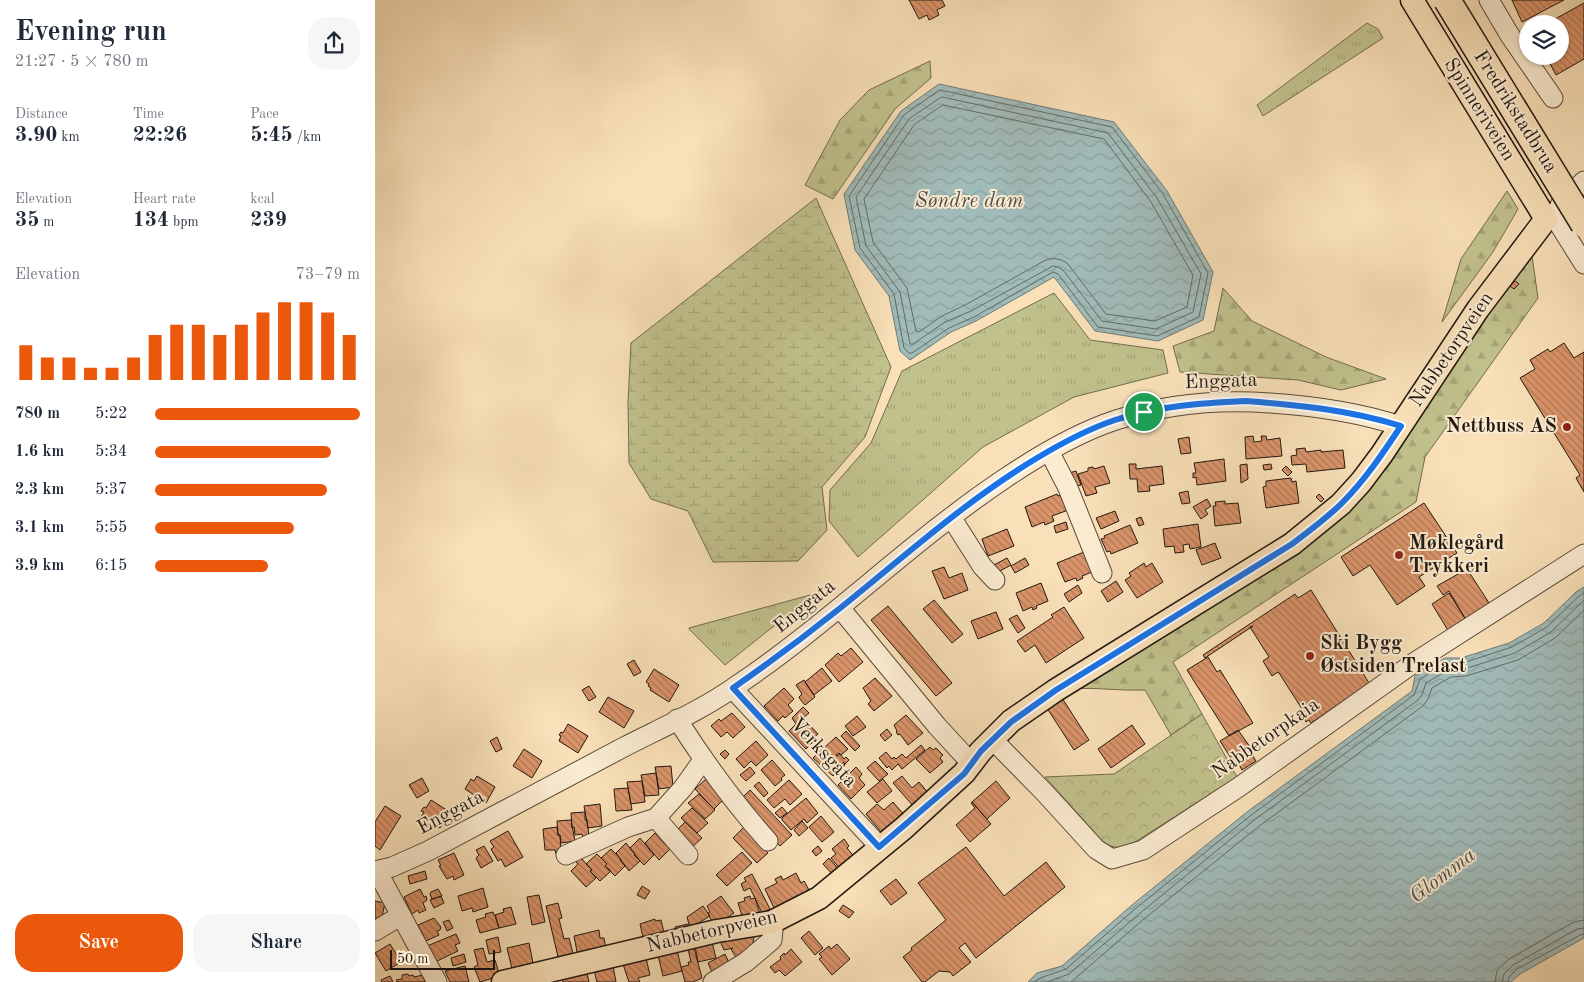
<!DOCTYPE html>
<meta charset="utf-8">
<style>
body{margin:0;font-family:"Old Standard TT",serif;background:#f6f6f7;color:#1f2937;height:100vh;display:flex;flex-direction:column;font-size:19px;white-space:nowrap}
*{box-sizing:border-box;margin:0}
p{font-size:16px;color:#747a83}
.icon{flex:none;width:28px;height:28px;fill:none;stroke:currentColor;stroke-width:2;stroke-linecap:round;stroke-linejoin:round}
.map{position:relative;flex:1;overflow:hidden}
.side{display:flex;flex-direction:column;background:#fff;width:375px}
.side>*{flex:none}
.fabs{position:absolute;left:1144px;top:15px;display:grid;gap:10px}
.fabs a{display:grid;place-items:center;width:50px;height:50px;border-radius:50%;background:#fff;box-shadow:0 1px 4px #0004;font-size:25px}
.scale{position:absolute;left:15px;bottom:12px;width:105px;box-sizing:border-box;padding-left:5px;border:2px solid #221810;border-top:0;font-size:14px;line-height:18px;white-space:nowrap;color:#221810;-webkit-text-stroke:4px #fbebd1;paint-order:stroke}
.pin{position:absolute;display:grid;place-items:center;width:42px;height:42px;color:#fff;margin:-21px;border:2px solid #fff;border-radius:50%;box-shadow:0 1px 5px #0007}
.round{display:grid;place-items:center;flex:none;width:52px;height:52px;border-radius:20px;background:#f6f6f7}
.headline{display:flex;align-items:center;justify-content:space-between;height:85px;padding:0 15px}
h1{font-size:28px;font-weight:700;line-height:38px}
.metrics{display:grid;grid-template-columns:repeat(3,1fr);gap:8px;height:85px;padding:5px 15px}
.metrics div{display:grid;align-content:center}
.metrics b{font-size:21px;font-weight:700}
.metrics small{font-size:14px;font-weight:400}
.metrics p{font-size:14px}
.chart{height:140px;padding:10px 15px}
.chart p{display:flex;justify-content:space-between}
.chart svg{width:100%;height:90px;margin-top:5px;stroke:#ea580c;stroke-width:6}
.primary-button{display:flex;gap:10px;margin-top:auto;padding:10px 15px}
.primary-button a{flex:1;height:58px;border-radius:20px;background:#ea580c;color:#fff;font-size:20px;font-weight:700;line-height:58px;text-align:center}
.primary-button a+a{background:#f6f6f7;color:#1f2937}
ul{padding:0 15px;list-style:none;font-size:16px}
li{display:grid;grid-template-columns:80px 60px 1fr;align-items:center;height:38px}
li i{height:12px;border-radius:6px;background:#ea580c}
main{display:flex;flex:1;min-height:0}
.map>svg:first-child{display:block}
.grass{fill:url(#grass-tufts);stroke:#726c4e}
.forest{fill:url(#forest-firs);stroke:#726c4e}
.wetland{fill:url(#wetland-marsh);stroke:#726c4e}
.park{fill:url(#park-crowns);stroke:#726c4e}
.water{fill:url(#water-waves);stroke:#6e7a75}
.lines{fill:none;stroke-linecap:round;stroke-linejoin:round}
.shore{stroke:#626a64;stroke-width:1}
.building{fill:url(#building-back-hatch);stroke:#221810}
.minor-casing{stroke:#584a3a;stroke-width:21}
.major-casing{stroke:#221810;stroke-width:25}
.minor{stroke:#fbebd1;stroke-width:19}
.major{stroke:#f9e0b8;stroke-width:22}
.highway-bridge-casing{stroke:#221810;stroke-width:29;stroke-linecap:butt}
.highway-bridge{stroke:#f9e0b8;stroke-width:26}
.route-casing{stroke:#fff;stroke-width:10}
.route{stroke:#1a73e8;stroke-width:6}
.poi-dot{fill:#8f2418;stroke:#fbebd1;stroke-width:2}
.labels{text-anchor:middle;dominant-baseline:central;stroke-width:4;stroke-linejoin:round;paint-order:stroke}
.street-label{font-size:20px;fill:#221810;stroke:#fbebd1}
.poi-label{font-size:20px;font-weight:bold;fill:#221810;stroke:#fbebd1;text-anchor:start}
.water-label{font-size:21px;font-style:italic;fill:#4e514b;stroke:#fbebd1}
</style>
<main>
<section class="side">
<div class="headline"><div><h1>Evening run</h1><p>21:27 · 5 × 780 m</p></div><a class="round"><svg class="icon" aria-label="share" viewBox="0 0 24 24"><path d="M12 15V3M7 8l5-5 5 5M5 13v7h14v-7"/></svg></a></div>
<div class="metrics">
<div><p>Distance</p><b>3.90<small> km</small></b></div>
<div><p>Time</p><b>22:26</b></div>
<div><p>Pace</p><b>5:45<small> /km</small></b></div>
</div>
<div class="metrics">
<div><p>Elevation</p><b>35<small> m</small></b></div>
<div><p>Heart rate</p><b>134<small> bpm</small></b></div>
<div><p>kcal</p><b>239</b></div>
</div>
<div class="chart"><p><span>Elevation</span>73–79 m</p>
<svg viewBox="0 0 160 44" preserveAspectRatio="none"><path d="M5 44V27M15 44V33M25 44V33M35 44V38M45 44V38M55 44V33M65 44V22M75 44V17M85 44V17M95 44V22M105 44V17M115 44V11M125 44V6M135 44V6M145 44V11M155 44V22"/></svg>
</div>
<ul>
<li><b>780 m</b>5:22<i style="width:100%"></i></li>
<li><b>1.6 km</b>5:34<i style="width:86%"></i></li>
<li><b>2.3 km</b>5:37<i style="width:84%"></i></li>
<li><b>3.1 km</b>5:55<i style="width:68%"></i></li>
<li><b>3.9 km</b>6:15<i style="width:55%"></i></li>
</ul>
<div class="primary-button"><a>Save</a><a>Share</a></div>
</section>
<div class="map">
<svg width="1209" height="982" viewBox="0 0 1209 982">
<defs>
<pattern id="grass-tufts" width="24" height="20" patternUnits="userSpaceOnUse" patternTransform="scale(1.25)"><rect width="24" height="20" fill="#c1c18c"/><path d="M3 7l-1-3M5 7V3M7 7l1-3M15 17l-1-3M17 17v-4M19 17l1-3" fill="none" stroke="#a6a578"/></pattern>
<pattern id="forest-firs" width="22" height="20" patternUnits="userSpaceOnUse" patternTransform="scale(1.25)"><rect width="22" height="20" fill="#c1c18c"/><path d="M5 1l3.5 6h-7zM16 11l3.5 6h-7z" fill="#a6a578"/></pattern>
<pattern id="wetland-marsh" width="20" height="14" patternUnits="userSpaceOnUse" patternTransform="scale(1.25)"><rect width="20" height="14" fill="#c1c18c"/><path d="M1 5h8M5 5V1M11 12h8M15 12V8" fill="none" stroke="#a6a578"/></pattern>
<pattern id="park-crowns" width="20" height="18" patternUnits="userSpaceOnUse" patternTransform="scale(1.25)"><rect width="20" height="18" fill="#c1c18c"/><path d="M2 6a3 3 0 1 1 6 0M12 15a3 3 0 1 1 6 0" fill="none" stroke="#a6a578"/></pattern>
<pattern id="water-waves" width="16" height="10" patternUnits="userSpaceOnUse" patternTransform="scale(1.25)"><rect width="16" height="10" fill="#a1bbb9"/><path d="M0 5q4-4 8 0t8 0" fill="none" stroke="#8aa09e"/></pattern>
<pattern id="building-back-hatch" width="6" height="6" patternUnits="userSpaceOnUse" patternTransform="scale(1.25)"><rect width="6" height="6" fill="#db946a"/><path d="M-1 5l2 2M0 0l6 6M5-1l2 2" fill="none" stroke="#b17856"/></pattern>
</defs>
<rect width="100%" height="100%" fill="#f9e0b8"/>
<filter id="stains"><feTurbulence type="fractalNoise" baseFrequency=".004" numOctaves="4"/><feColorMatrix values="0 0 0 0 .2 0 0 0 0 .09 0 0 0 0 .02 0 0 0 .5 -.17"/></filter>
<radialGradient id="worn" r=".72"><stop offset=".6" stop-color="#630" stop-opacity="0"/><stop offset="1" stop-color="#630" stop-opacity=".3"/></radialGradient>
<path class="grass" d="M992,23L1003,29L1008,38L888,116L882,105Z
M679,293L715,340L788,350L793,373L699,397L608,447L483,557L454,521L455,490L496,443L527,371Z
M439,594L350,665L314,629V628Z"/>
<path class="forest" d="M555,61L556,78L520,109L458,199L430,185L465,120L494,90Z
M1132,191L1143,209L1118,252L1067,322L1086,259Z
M1157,256L1163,298L1050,457L1041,502L798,662L827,714L796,735L770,690C744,691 720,687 695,689L978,502L1013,467L1100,331Z
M848,288L877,321L951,357L1011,379L966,390L923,380L805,372L798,346L839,331Z"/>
<path class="wetland" d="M441,198L516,367L490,437L447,487L452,530L423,561L338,562L313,511L276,499L254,463L253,402L256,343Z"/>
<path class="park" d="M827,714L862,777L749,849L731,845L670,777L739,774Z"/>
<path class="water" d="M564,84L739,122L792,191L838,272L828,320L783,341L720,331L679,277L601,321L576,332L535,360L525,351L514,296L480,250L469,194L526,111Z
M1209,587V938L1145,974L1136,982H653L662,973L687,966L757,905L872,812L1037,691L1040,676L1070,658H1086L1134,643L1169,623L1201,592Z"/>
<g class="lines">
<path class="shore" d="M565,90L737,127L788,194L833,273L824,317L782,336L723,327L683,274L678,272L599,317L574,328L537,353H534L529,348L519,294L485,248L474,196L529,115Z
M567,97L733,133L782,198L826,274L818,312L781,329L727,321L688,270L683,267L678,266L596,311L570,322L538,344H535L525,292L491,246L481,197L534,119Z
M568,105L729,139L776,202L818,275L812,307L780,321L731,314L693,264C685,258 677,257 669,261L592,304L567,316L544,332L541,331L532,288L498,242L489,199L539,125Z
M660,982L665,978L691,969L760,909L875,816L1039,695L1045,679L1072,663H1088L1137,647L1172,627L1204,596L1209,593
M672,982L694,974L764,914L878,821L1043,700L1047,695L1051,683L1073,670L1089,669L1140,653L1176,632L1209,600
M696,982L769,919L883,827L1048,706L1053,699L1057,688L1076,677L1091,676L1143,660L1180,638L1209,610
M1120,982L1122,970L1134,959L1199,922L1209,920
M1127,982L1129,974L1138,965L1202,929L1209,928
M1133,982L1134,977L1142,969L1205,935L1209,934"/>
</g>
<path class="building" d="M534,0H567L570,6L562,10L564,15L554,20L552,15L544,19Z
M1137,0H1189L1147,22Z
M1209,3V59L1181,75L1171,56H1185V24H1171Z
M1140,281L1144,284L1139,289L1135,286Z
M1189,343L1199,358L1209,352V492L1201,478L1205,475L1145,378L1160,369L1155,360L1173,349L1175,352Z
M878,436L879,442L887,441L886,436H891L892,440L905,438L907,456L871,459L870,437Z
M814,437L816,453L806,454L803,439Z
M930,448L931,452L946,450V452L968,450L970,468L932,472L931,464L917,465L916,456L922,455L921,449Z
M849,459L851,481L822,485L821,477L818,478V473H821L819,463Z
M754,464H761V469L787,466L789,484L774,486L775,491L763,492L762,479H755Z
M872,464L873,479L866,483L865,465Z
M896,464L897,469L889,470L888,465Z
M729,466L735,483L720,487L722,493L711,496L703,474L713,471V468L718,467L719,469Z
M911,466L917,472L913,476L907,470Z
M701,471L706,485L699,487L694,473Z
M916,478L917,482L921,481L924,503L891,508L888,487L891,486V481Z
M813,491L815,503L807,504L804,493Z
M690,493L696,509L677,516L679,521L670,525L669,522L657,527L650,507L682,494L683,496Z
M944,494L949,499L946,502L941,497Z
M832,499L836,506L830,510L833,514L826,519L818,507Z
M850,501V504L863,503L866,523L840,526L838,506H841L840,502Z
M1049,503L1082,553L1044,577L1050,586L1022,605L995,565L978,576L966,557Z
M740,511L744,521L726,529L721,518Z
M766,517L769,524L764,526L761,519Z
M691,522L693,529L681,533L679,526Z
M823,524L826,547L815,549L814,544L808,545L809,552L800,553L799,546L790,547L788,529Z
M755,525L763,543L736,554L735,551L732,552L726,539L730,538L729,536Z
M632,529L639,546L613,556L607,539Z
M840,543L846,558L827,565L821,550Z
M714,550L722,570L707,576L708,578L702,581L701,578L690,582L682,563Z
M632,558L636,565L623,572L619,565Z
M650,558L654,565L640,573L636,566Z
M769,563L771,567L777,563L788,582L762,598L750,580L756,576L754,573Z
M569,567L574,578L587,573L593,590L569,599L557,571Z
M1092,569L1116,606L1091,620L1074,591L1068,595L1062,586Z
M741,581L748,592L733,602L726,591Z
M666,583L673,601L661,606L662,608L658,610L657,607L648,611L641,593Z
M703,585L707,593L694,602L689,594Z
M936,590L994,683L936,723L934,720L931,722L924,711L927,709L904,673L903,672L897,676L888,661L894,657L875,627L878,626L830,658L828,655L920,594L923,598Z
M1074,593L1091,620L1074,632L1057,604Z
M559,600L588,634L577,643L548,609Z
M513,606L577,683L561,696L496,620Z
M689,607L709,638L671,663L660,645L650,652L642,641L678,617L676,615Z
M621,612L628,629L603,639L596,621Z
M642,615L650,628L643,633L634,619Z
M476,648L488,662L464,682L450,665L463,653L466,656Z
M833,657L842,672L845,670L878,723L854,736L812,670Z
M259,660L266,672L259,676L252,664Z
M447,668L457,681L439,695L430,682Z
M279,669L304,685L294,702L275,690L276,688L273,686L274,684L271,682Z
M500,678L517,696L499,711L493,704L496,701L488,688Z
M429,680L440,697L430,705L425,699L424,697L427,694L421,685Z
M214,686L221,697L214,701L207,690Z
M409,688L419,699L413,705L418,711L410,718L408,716L403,721L389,706Z
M233,697L259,711L249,728L224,712Z
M687,698L714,740L699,750L672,708Z
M428,707L434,713L428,718L443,734L437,739L439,741L431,749L414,731L421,724L417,718Z
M357,713L370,727L358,738L352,732L346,737L336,726L344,719L346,721Z
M531,715L548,733L533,745L525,734L523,735L521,732L522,731L519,725Z
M482,716L491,727L478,736L470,726Z
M193,724L213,736L203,753L184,741L186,736L184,735L186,732L188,733Z
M757,725L770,744L736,768L723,749Z
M512,729L517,735L510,741L505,735Z
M863,730L878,751L876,753L881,761L867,770L862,761L859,763L845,741Z
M471,731L485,746L480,751L466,736Z
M122,737L127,749L121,752L115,741Z
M461,737L473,749L466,755L464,753L461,755L462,756L465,754L469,759L471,757L474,760L470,764L468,762L470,765L458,776L438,758Z
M381,741L393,755L381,766L376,761L369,768L361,759Z
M546,745L550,750L527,769L523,764L517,770L514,766L512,768L504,758L511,752L517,759L519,757L521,759L527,754L531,758Z
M555,747L558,750L561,748L568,755L565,758L568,762L555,773L541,759Z
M149,749L167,761L157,778L138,766Z
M350,750L354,754L350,759L345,754Z
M397,760L410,775L406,778L407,780L400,786L386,770Z
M500,761L513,774L504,781L492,768Z
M296,766L298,787L284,789L280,767Z
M375,767L380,773L371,781L365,775Z
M481,767L487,774L484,778L490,785L476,799L463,785Z
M281,773L284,795L270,796L266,775Z
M102,776L120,787L111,803L90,789L96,779L99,781Z
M527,776L537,788L544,782L555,795L540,808L518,783Z
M47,778L54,791L42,798L34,785Z
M331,779L349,799L339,809L320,789Z
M508,779L517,791L502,803L492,792Z
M414,780L427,794L415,805L410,799L399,808L392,800Z
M267,781L270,802L256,804L252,782Z
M621,781L635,798L612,819L597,802Z
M384,782L393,793L389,797L379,786Z
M253,788L257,810L241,811L239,789Z
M375,790L417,835L405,846L364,801Z
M324,794L340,810L330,819L313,803Z
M431,798L443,813L432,823L429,819L416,830L407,820V818Z
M56,800L75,812L65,828L46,817L49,812L46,811L49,807L51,808Z
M518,802L530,816L513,832H506L491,814L502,804L509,810Z
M597,802L616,824L595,842L581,825L600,808L596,803Z
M225,804L227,826L213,828L209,806Z
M10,806L26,816L5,850L0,846V822Z
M407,807L412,813L405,818L400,813Z
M317,808L333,823L322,833L306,818Z
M210,812V820H212L214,837L208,838L207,834L200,835L199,827L197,828L196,813Z
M446,816L459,832L447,842L434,827Z
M196,820L200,841L186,843L185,835H183L182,821Z
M427,821L433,828L424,836L419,830Z
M310,822L327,838L315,849L300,832Z
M182,827L183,835H185L186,853L181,854L180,850H170L168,829Z
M369,827L393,853L382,863L358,838Z
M133,831L148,857L130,867L126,859L123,861L116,849L119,847L115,841Z
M280,833L295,849L284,860L270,843Z
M265,838L279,855L269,865L259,855L260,854L255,848Z
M469,839L474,846L472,848L481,859L467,871L456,858L461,854L457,849Z
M251,843L265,861L254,871L241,853Z
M109,846L118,861L106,868L101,858L104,855L101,850Z
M443,846L447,851L441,856L437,851Z
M591,847L629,896L671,862L690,887L601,958L590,943L584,948L596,962L578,976L575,972L564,971L550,982H547L528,957L537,950L536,948L571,920L543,883Z
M236,849L246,859L245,860L250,866L240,876L230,866L232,864L226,858Z
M367,852L377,863L352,886L341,875Z
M79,853L89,875L79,880L78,876L72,879L64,866H66L63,860Z
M222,854L232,864L230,866L236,871L225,881L215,871L217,870L211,864Z
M205,857L217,870L215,871L221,878L211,887L196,871L203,864L200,861Z
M454,858L465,871L459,876L448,864Z
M50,871L52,879L35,884L33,876Z
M421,873L426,883L429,881L434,890L431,891L432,894L400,910L390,889L402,883L400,879L406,876L408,880Z
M377,874L395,909L387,913L375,888L369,891L366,884L371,881L369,878Z
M521,879L532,893L516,905L505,891Z
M267,886L275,891L270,899L262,895Z
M108,888L113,907L98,912L97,908L87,911L83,896Z
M45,889L49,897L51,896L52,900L48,903L51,910L44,913L43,910L37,914L29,897Z
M63,889L67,896L57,899L55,894L56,892Z
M164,895L170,922L157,925L152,897Z
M66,896L69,903L59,908L55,900Z
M346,896L359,913L340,926L334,916L333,913L335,912L332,906Z
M375,896L376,899L380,898L385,914L368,919L363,903L370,901L369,898Z
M0,901L10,903L7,917L0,922Z
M183,903L187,918L184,919L189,939L194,938L199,957L184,961L171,906Z
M468,905L479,912L474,918L464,911Z
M328,906L335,916L315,928L312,917Z
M136,907L141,924L124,928L120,915L129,912L128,909Z
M118,912L119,915H120L124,928L105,933L101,920L111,917L110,914Z
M59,918L66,927L65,930L62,931L64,935L51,941L43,925Z
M280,919V921L286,920L290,937L269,942L265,924Z
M74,920L78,928L72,931L68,922Z
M313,924L315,929L301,932L300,927Z
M224,930L225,938H229L231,949L203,957L199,936Z
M434,931L448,948L440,955L426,938Z
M375,933L379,938L376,951L362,959L356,949L358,948L349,950L345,941Z
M81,934L85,943L80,945L83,951L60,962L52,946Z
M123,937L126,952L114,954L111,940Z
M337,942L341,958L323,962L320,946Z
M154,943L159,968L138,973L132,948Z
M15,944L26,962L11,971L0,953Z
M462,944L475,959L457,975L444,959L447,957L444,954L454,946L456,949Z
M108,948L112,962L120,960L125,976L105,982L99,967L103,965L99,950Z
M319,948L327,978L318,982H310L306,967L314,965L313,962H316L313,949Z
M416,949L427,962L410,976L404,970L400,973L395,967L406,959L405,957L409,953L410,955Z
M302,950L307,971L288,976L283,955Z
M89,954L91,962L78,966L76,958Z
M350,954L354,963L337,972L333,963Z
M271,958L275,975L263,978L265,982H254L248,964Z
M90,966L94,982H75L70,971Z
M238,966L241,982H222L219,970Z
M211,969L214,982H188L186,975Z
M33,974L34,976L38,975L39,977L48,975L50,982H22L21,980L27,979V975Z
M15,976L18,982H7L6,980Z"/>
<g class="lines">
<g class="minor-casing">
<path id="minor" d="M1114,0L1134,34L1178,98
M1185,205L1209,181
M1177,213L1209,264
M674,451L693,488L727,573
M576,517L607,566L620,580
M465,608L562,726L597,764
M358,689L505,847
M302,719C330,763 359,803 393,841
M617,739L670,793L721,849L737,859L768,850L864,787L1040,662L1209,554
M281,818L313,855
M191,855L253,827L281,818L308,788L328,760
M0,871L17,867L53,851C118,817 183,782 249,747C286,728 327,710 361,686C455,623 535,542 629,479C663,456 701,433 741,420C791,404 843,399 895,403C939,406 983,412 1025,426
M2,871L62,982
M0,931L25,916
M338,982L371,962L397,940L398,930L397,922"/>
</g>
<g class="major-casing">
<path id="major" d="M128,982L342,931L397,922L444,898L529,828L589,773L606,751L636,721L681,690L917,544L966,504L986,482L1007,454L1103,309L1171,219L1037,0"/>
</g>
<use href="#minor" class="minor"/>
<use href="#major" class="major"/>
<g class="highway-bridge-casing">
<path id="highway-bridge" d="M1072,0L1209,224"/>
</g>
<use href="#highway-bridge" class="highway-bridge"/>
</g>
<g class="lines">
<g class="route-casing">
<path id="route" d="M871,401C923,405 975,410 1026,426C1008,453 990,480 967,503C952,518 934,531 917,544L681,690L636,722L606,751L589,774L504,847L358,688C394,663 429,637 464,609C529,557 590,501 662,458C687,443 713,429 740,420C783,406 826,403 871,401Z"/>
</g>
<use href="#route" class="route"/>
</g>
<g class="poi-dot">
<circle cx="1192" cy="427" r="5"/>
<circle cx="1024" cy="555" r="5"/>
<circle cx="935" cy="656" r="5"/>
</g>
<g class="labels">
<g class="street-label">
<text transform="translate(1104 110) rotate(58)">Spinneriveien</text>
<text transform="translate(1140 112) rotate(58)">Fredrikstadbrua</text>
<text transform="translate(1077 350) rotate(-56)">Nabbetorpveien</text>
<text transform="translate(846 382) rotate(-2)">Enggata</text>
<text transform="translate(430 607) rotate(-39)">Enggata</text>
<text transform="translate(891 739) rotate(-35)">Nabbetorpkaia</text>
<text transform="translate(448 753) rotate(47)">Verksgata</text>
<text transform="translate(76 813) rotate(-28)">Enggata</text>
<text transform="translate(337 932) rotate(-13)">Nabbetorpveien</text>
</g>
<g class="poi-label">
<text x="1182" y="427" text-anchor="end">Nettbuss AS</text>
<text x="1034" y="544">Møklegård<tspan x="1034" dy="23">Trykkeri</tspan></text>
<text x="945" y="644">Ski Bygg<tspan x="945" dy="23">Østsiden Trelast</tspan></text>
</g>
<g class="water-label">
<text x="594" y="201">Søndre dam</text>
<text transform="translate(1068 876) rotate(-37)">Glomma</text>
</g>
</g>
<rect width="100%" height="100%" filter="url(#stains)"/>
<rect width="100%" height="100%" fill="url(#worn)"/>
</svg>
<div class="fabs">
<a><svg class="icon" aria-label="layers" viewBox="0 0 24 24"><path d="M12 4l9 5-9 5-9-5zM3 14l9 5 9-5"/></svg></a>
</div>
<div class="scale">50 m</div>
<div class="pin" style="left:769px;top:412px;background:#1e9e55"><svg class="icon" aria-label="arrive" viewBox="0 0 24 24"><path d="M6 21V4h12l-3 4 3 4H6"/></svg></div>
</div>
</main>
